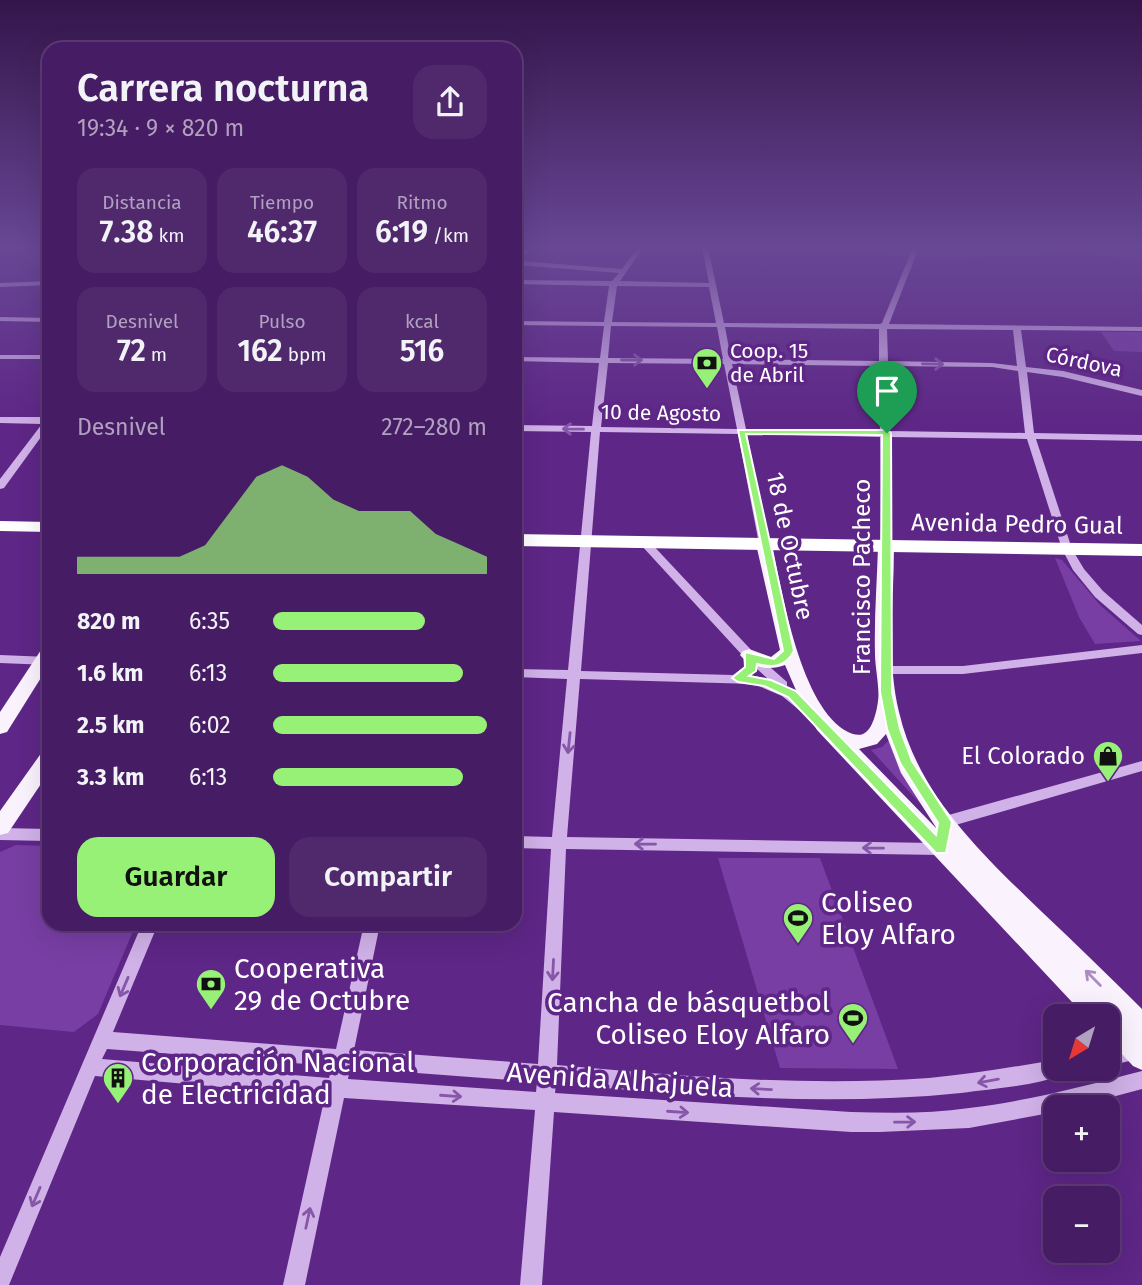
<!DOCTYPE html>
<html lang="es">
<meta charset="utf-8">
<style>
body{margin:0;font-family:"Fira Sans",sans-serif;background:#50296d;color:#f1f3f6;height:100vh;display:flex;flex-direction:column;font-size:26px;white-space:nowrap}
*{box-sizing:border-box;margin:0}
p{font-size:23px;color:#b0a1bf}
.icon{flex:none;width:38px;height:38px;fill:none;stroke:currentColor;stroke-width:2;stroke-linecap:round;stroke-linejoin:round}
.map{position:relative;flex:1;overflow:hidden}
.sheet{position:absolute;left:42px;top:42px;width:480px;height:889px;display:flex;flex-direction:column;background:#461c64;border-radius:21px;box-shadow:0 7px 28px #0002,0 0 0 2px #5e3a78}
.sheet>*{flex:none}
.needle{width:46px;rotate:218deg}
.fabs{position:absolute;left:1043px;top:1004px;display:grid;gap:14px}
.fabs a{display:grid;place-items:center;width:77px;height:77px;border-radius:14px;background:#461c64;box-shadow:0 7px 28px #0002,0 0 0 2px #5e3a78;font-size:35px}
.pin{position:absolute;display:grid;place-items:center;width:60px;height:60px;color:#fff;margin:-72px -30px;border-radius:50% 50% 50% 0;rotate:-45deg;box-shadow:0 0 7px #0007}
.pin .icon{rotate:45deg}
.round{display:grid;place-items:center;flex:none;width:74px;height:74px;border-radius:21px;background:#50296d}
.headline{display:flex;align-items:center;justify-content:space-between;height:119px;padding:0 35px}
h1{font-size:38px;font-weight:600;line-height:52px}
.stats{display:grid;grid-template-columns:repeat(3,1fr);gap:10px;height:119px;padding:7px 35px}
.stats div{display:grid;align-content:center;border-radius:18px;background:#50296d;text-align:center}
.stats b{font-size:30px;font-weight:600}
.stats small{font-size:19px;font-weight:400}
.stats p{font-size:19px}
.chart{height:196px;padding:14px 35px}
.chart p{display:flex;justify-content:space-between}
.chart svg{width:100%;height:126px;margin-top:7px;fill:#97f176;opacity:.7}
.primary-button{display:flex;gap:14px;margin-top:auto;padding:14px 35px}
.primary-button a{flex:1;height:80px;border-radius:21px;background:#97f176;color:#111;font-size:28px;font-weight:600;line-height:80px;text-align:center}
.primary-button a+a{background:#50296d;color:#f1f3f6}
ul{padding:0 35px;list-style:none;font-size:23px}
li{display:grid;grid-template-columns:112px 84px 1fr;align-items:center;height:52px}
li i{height:18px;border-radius:9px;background:#97f176}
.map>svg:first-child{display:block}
.green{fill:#783ea4}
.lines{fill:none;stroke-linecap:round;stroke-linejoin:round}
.river{fill:#5b3279;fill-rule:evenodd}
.minor{fill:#d0b1e8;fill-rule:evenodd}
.major{fill:#faf3fe;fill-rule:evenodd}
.highway{fill:#fff;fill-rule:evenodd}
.oneway{stroke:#8657a8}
.oneway2{stroke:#ac8cc2}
.route{fill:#97f176;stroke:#fff;stroke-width:2;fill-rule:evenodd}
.labels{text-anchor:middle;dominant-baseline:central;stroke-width:7;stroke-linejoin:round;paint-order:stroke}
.far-poi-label{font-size:21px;fill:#fff;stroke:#5e2686;text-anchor:start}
.far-street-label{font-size:21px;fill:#fff;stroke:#5e2686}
.street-label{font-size:24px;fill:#fff;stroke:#5e2686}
.poi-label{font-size:24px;fill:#fff;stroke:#5e2686;text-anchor:end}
.near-poi-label{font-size:28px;fill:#fff;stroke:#5e2686;text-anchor:start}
.near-street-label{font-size:28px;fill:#fff;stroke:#5e2686}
</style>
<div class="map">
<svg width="1142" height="1285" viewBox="0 0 1142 1285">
<rect width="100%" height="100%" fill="#5e2686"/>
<path class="green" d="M1101,332H1142V352L1114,351Z
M1055,558L1062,560L1100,605L1141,641L1095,644L1079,617Z
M889,740L926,810L871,750L882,747Z
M16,845L49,846V924H136L98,1014L74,1032L0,1025V852Z
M718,858H820L898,1069L780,1068Z"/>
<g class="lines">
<path class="river" d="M864,247L938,250L1087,247L1142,254V262C1119,258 1096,254 1072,254C1034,253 889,268 864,247Z"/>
<path class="minor" d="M527,247H533L520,261L622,269L638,247H644L620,281L709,283L702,247H708L724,323L880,324L882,323L913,247H919L889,324L1142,327V331L1021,330L1026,367L1063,371L1142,390V396L1063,377L1027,372L1034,433L1142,435V441L1036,439L1072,549L1084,569L1103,591L1142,625V635L1138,634L1095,597L1073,570L1062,549L1027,439L889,437L891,547L886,550L881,547L880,437L747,434L769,544L764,547L759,544L738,434L600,432L581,671L733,675L744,667L743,656L641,545L640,543L641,541H649L754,653L787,682V687L805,699L821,715L819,718H809L782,696L754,684L580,679L567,837L935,843L941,839L946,841L949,849L946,853L941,855L566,849L557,1065C680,1076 805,1087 929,1078C971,1074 1013,1067 1055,1060V1069H1064L1061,1075C1036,1086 990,1089 961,1093C826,1107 691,1095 556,1084L555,1093L851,1112C890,1113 930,1114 969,1108C1028,1101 1085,1086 1142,1071V1089L1071,1108H1055V1112L969,1128L880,1132H851L554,1112L542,1285H520L535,1110L344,1098L305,1285H283L325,1096L95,1076L9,1285H0V1257L142,924H158L113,1032L336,1049L364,924H380L354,1050L538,1064L551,849L514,848V836L552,837L567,679L514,677V669L568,670L591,432L514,431V425L592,426L599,363L514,361V357L600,358L604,326L514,325V321L604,322L609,286L514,284V280L612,281L619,273L518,265L517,268L514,269V259ZM617,286L709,287L716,323L612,322ZM611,326L717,327L723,359L608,358ZM725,327L879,329V361L731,359ZM887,329L1013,330L1017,366L992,363L888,361ZM608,363L724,364L737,429L601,427ZM732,364L879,366L880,431L746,429ZM888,366L992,367L1018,371L1025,433L889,431ZM757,669L768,679L750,675ZM107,1049L332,1066L329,1078L102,1059ZM350,1068L537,1082L536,1092L348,1079Z
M49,281V285L0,287V283Z
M0,317L49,318V322L0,321Z
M0,355H49V359H0Z
M0,417H49V426L4,488L0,489V479L42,424L0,423Z
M1142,645V653L963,674H886L880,670L886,666H963Z
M0,655L49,657V665L0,663Z
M1142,761V771L952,826L949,831L944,833L939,831L937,827L940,818L945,816Z
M0,828L49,829V841L0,840Z
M1142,1040V1058L1108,1066V1048Z"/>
<path class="major" d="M764,539L772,544C782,593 801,708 848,732C852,734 858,736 863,734C873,730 877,710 878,701C880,690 875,667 875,654C874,618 877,582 878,547L880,544H892L894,547C894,601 886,659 899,712C918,795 983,855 1042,912C1076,944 1109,976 1142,1009V1070L1133,1066L1108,1039V1017H1086L817,730L802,704L785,665C770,671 750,668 740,655L743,651L749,649L771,657L780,650L756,544ZM886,734L901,773L937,829L859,749L877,744Z
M49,645V665L7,732L0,734V712L43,647Z
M49,750V772L8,833L0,835V811L42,752Z"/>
<path class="highway" d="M0,521L49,522V532L0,531Z
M514,534L1142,544V556L514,546Z"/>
</g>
<defs><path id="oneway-shaft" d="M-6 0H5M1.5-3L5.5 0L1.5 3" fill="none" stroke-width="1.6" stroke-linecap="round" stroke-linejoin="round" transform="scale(1.75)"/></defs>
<g class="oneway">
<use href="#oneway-shaft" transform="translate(632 360)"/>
<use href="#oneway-shaft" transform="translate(933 364) rotate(1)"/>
<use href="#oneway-shaft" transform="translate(573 429) rotate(-179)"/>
<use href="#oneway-shaft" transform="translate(569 743) rotate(96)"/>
<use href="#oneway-shaft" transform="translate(645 844) rotate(-179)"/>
<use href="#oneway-shaft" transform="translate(873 848) rotate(-179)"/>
<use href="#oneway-shaft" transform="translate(553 970) rotate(93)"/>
<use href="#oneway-shaft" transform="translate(124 987) rotate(113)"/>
<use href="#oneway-shaft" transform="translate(988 1081) rotate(170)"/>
<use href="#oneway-shaft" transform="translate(761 1089) rotate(-177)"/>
<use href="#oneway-shaft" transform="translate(451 1096) rotate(4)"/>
<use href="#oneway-shaft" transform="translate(678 1112) rotate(4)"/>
<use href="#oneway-shaft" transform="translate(905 1122) rotate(-1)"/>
<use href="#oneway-shaft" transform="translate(36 1197) rotate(113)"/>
<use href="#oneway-shaft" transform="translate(308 1218) rotate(-78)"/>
</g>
<use class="oneway2" href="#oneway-shaft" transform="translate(1093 978) rotate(-135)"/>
<linearGradient id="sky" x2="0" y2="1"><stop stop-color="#34154a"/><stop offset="0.58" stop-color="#684795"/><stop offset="1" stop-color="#684795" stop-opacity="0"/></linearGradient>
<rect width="1142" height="427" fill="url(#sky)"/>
<path class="route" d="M738,430H887L891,433L892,692L900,729L912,761L952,822L946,853H936L788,697L764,686L738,682L732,678L745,667V652L774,659L783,651ZM746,434L882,435L880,692L887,729L900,763L938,823L936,835L796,691L771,680L749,676L756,671L757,664C773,668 786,667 794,651Z"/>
<defs>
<g id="bank-pin" transform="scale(1.575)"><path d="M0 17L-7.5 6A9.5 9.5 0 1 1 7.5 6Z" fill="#97f176" stroke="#5e2686"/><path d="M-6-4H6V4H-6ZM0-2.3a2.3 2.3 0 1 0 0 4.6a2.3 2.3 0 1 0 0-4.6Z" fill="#111"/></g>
<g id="shop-pin" transform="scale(1.575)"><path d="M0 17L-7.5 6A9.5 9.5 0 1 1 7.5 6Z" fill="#97f176" stroke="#5e2686"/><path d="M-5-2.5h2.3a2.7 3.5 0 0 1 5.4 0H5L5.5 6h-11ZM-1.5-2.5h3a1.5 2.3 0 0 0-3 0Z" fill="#111"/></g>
<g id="stadium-pin" transform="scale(1.575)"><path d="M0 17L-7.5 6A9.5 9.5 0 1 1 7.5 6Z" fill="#97f176" stroke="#5e2686"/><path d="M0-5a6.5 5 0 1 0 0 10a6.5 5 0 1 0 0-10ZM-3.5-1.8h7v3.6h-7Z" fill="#111"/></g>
<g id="building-pin" transform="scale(1.575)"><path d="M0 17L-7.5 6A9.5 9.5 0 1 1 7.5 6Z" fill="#97f176" stroke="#5e2686"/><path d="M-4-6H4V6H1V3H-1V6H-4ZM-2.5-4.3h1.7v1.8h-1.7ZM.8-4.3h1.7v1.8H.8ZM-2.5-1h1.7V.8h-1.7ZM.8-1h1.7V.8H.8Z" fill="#111"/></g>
</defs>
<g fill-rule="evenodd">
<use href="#bank-pin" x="707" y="363"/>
<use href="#shop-pin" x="1108" y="756"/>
<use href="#stadium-pin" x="798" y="918"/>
<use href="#bank-pin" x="211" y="984"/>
<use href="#stadium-pin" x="853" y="1018"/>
<use href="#building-pin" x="118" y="1078"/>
</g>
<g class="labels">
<g class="far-poi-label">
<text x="730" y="351">Coop. 15<tspan x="730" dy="24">de Abril</tspan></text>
</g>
<g class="far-street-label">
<text transform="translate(1084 362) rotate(12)">Córdova</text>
<text transform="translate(661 413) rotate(1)">10 de Agosto</text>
</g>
<g class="street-label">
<text transform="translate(1017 524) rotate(1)">Avenida Pedro Gual</text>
<text transform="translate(790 546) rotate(78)">18 de Octubre</text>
<text transform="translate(862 577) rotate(-90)">Francisco Pacheco</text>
</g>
<g class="poi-label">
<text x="1085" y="756">El Colorado</text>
</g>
<g class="near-poi-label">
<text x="821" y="902">Coliseo<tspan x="821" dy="32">Eloy Alfaro</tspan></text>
<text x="234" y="968">Cooperativa<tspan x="234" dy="32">29 de Octubre</tspan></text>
<text x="830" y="1002" text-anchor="end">Cancha de básquetbol<tspan x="830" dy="32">Coliseo Eloy Alfaro</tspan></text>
<text x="141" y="1062">Corporación Nacional<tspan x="141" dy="32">de Electricidad</tspan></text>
</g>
<g class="near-street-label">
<text transform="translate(620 1080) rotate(4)">Avenida Alhajuela</text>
</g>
</g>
</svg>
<div class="fabs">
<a><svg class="needle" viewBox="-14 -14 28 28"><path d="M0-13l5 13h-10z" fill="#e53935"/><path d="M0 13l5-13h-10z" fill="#b0a1bf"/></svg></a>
<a>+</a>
<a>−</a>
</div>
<div class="pin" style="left:887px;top:433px;background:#1e9e55"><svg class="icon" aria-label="arrive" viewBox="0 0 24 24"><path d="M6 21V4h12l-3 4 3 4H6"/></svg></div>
<section class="sheet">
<div class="headline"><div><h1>Carrera nocturna</h1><p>19:34 · 9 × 820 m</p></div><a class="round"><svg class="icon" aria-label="share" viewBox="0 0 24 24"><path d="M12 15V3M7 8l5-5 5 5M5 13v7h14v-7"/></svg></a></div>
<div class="stats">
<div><p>Distancia</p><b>7.38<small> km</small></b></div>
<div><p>Tiempo</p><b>46:37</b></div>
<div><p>Ritmo</p><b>6:19<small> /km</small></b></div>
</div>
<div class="stats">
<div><p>Desnivel</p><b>72<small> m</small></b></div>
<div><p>Pulso</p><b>162<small> bpm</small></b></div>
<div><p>kcal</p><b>516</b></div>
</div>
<div class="chart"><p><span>Desnivel</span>272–280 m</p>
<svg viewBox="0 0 160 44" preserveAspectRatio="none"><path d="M0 44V38L10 38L20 38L30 38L40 38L50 34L60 22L70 10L80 6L90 10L100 18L110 22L120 22L130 22L140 30L150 34L160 38V44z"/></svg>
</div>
<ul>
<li><b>820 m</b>6:35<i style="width:71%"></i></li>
<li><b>1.6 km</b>6:13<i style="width:89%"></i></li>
<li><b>2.5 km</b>6:02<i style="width:100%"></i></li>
<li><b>3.3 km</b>6:13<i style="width:89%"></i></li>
</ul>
<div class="primary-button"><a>Guardar</a><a>Compartir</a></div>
</section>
</div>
